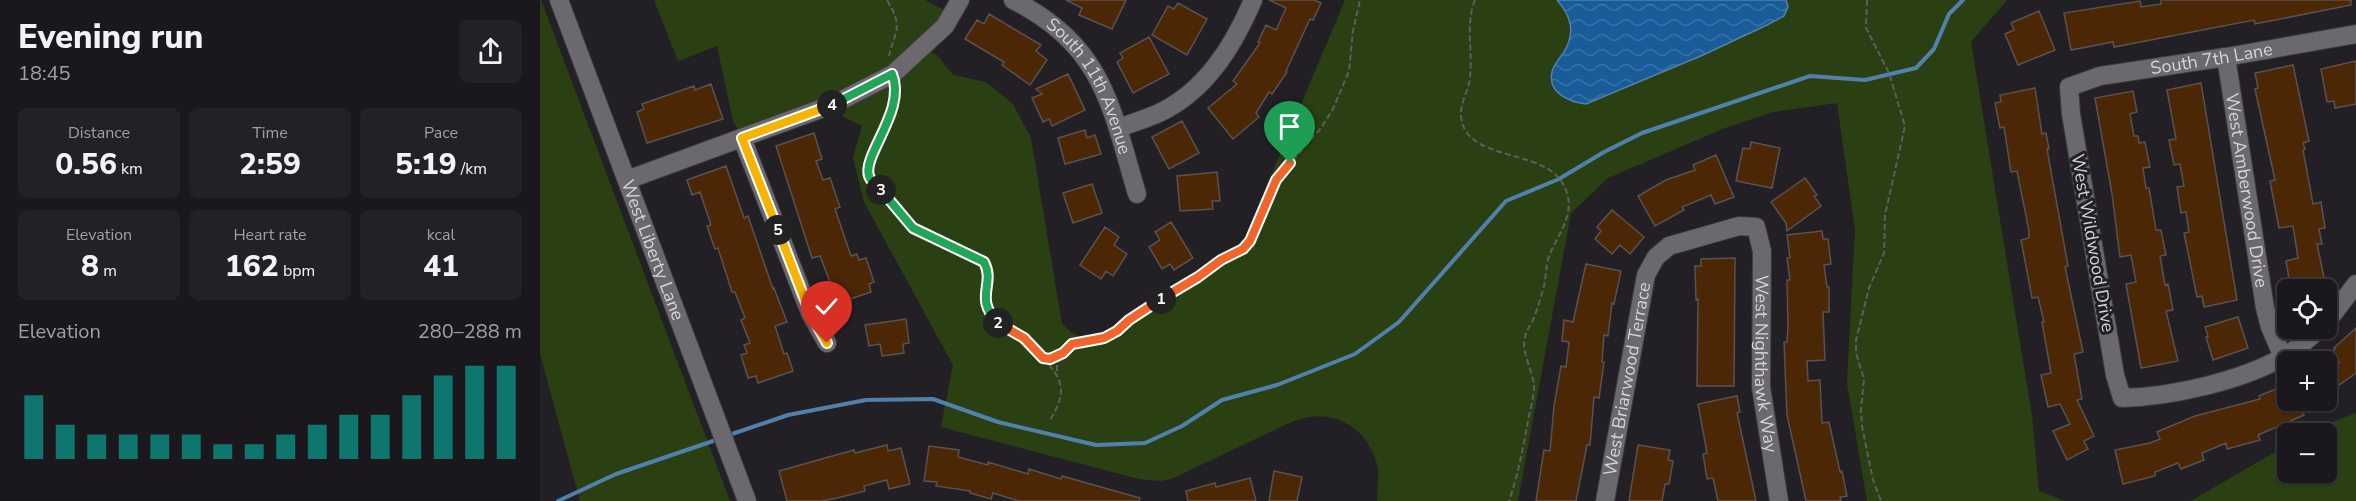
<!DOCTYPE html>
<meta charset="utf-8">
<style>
body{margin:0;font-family:"Nunito Sans",sans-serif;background:#232125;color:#f1f3f6;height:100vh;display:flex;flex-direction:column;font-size:22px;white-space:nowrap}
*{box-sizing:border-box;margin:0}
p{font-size:20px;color:#9fa0a3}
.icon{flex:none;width:33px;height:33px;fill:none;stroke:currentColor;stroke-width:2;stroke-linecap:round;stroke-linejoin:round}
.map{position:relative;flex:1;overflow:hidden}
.drawer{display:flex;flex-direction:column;background:#1a181c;width:540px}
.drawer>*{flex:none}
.controls{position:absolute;left:1737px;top:279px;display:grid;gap:12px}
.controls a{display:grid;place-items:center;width:60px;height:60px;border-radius:9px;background:#1a181c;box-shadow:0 2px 4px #0004,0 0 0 2px #38373b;font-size:30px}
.pin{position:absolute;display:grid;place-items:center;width:51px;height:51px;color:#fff;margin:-62px -26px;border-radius:50% 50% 50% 0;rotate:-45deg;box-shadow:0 0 6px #0007}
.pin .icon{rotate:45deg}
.km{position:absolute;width:30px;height:30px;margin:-15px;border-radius:50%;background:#222;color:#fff;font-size:16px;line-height:30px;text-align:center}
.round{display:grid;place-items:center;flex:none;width:63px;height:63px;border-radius:9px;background:#232125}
.summary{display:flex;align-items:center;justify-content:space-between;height:102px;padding:0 18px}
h1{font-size:33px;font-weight:800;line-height:45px}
.stats{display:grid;grid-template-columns:repeat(3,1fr);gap:9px;height:102px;padding:6px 18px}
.stats div{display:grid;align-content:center;border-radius:9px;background:#232125;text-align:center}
.stats b{font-size:30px;font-weight:800}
.stats small{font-size:16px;font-weight:400}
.stats p{font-size:16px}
.chart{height:168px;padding:12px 18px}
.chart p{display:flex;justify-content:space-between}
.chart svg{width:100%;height:108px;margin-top:6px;stroke:#0f766e;stroke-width:6}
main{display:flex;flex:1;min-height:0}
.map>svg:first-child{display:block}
.grass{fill:#2a4013}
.water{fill:url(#water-waves);stroke:#5180ac;stroke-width:1.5}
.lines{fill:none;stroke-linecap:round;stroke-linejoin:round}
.stream{stroke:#5180ac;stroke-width:4}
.building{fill:#4c2706;stroke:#59524e;stroke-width:1.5}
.minor-casing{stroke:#3d3a3e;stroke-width:20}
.path{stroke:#5f5c61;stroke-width:2;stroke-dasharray:6 3;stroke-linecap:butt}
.minor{stroke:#6b686e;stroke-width:18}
.split-1-casing{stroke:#fff;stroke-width:12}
.split-2-casing{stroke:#fff;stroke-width:12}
.split-3-casing{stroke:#fff;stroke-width:12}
.split-4-casing{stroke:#fff;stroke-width:12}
.split-5-casing{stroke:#fff;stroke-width:12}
.split-6-casing{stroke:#fff;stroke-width:12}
.split-1{stroke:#f0652b;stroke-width:8}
.split-2{stroke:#f0652b;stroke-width:8}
.split-3{stroke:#22a559;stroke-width:8}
.split-4{stroke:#22a559;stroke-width:8}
.split-5{stroke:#f5b400;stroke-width:8}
.split-6{stroke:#f5b400;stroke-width:8}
.labels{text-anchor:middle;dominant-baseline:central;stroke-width:6;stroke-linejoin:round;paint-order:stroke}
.street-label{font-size:18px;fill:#d6d4d7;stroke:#232025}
</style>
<main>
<section class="drawer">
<div class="summary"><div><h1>Evening run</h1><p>18:45</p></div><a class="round"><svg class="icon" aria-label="share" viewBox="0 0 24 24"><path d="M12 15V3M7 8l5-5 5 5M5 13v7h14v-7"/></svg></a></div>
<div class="stats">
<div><p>Distance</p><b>0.56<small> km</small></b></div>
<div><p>Time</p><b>2:59</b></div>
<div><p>Pace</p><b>5:19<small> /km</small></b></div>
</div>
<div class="stats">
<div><p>Elevation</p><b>8<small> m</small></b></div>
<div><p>Heart rate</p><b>162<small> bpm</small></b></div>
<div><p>kcal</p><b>41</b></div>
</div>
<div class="chart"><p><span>Elevation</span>280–288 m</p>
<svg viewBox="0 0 160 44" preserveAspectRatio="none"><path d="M5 44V18M15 44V30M25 44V34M35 44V34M45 44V34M55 44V34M65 44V38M75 44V38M85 44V34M95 44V30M105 44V26M115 44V26M125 44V18M135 44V10M145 44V6M155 44V6"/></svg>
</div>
</section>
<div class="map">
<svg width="1816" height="501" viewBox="0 0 1816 501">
<defs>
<pattern id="water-waves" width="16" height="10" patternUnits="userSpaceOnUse" patternTransform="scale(1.5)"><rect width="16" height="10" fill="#185c99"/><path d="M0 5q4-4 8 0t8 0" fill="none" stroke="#3972a6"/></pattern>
</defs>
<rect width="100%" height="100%" fill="#232025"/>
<path class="grass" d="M0,0H1L190,501H40L0,354Z
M114,0H385L412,14L383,49L397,55L413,75L446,82L473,104L491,138L522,324C537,338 541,338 561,334L703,242L805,0H1467L1431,42L1492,416L1499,491L1525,501H1327L1307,383L1315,230L1297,103L1233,112L1185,128L1068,178L1031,213L978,501H837C837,490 840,475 837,464C826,425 791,407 754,421L631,479L621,481L599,479L401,427L413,365L324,202L313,158L322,126L304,117L294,104L202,138L193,121L177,46L138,61Z
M1816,413V501H1651L1747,445L1748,472H1786V434L1769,433L1785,425Z"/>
<path class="water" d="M1017,0H1246L1248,7L1244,16L1227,25L1163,55L1046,104C1030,102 1007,93 1012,72C1013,65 1020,58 1024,52C1036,32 1031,16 1017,0Z"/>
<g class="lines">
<path class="stream" d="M189,435L248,415L326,400L393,399L458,422L556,445L605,443L642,426L682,400L737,385L815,354L859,322L966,201L1019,179L1064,152L1102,133L1270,76L1325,80L1376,68L1394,49L1409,14L1423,0
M18,501L76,474L179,439"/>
</g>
<path class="building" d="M526,0H586L572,29L539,15L542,8Z
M729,0H774L781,3L773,20L770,19L746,71L747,72L732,94L729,92L716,113L719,117L693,139L668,108L697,84L693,81L720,43L718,42L726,25L736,30L746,8Z
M1621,0H1811V5L1715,24L1714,20L1574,47L1573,42L1531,50L1524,13L1600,1L1601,7L1621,4Z
M638,3L667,19L647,55L612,35L628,6L634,9Z
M1499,11L1515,50L1478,65L1465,34L1474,30L1471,23Z
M449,14L501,45L496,51L507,60L490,85L462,65L464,62L425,39L437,20L444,24Z
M609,37L629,74L593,93L577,62L583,58L580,53Z
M1816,61V104L1795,108L1794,101L1787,102L1781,69Z
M1753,65L1769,141L1763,143L1765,149L1763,150L1773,204L1781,202L1785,228L1779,229L1782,244H1777L1786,287L1776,290H1751L1746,261L1758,258L1753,226L1739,228L1730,181L1735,180L1733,171L1715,89L1718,88L1715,73Z
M528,74L545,110L512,126L509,119L503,122L492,98L502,94L496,89Z
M1661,83L1697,300L1664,307L1662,296L1657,297L1644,233L1649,232L1646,212L1641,213L1637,187L1644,186L1640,164L1634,165L1629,140L1636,139L1627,90Z
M171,84L183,119L107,143L97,112L104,109L102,104L154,86L155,90Z
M1495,88L1502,134L1506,133L1509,149H1507L1528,266L1525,267L1543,352L1534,354L1542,399L1537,400L1554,436L1544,441L1548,449L1527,460L1513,431L1530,424L1520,404L1508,407L1501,375L1511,373L1502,322H1504L1498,297L1492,298L1481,240L1489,238V231L1477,171L1471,172L1464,127L1460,128L1455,103L1461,102L1460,95Z
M1593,91L1597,112L1590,114L1594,136H1598L1599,143L1605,142L1610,167L1603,168L1606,188H1609L1616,230H1621L1626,255L1620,256L1625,285L1628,284L1633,310L1626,311L1638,361L1601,368L1586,284L1596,282L1591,255L1580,257L1572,194L1555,98Z
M642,121L659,153L629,169L612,137Z
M545,130L547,138L555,135L561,154L525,164L518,138Z
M274,133L282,159L276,161L283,180L290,178L300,207L295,209L311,256L317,254L319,260L326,258L334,282L329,284L331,292L298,303L280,256L272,258L236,146Z
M1211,142L1240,148L1232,188L1196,181L1203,148L1210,149Z
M1176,155L1194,197L1175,204L1171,195L1142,207L1144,210L1115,226L1098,196L1126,180L1155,170L1153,165Z
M186,166L204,218L208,216L233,289L234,288L247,322L235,326L244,354L247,353L253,371L218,383L216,376L208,378L201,355L207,353L204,345L210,343L201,320L205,318L195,292H192L178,248L175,249L167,226L171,225L160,192L152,195L147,180Z
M677,172L680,201H672L673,209L640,211L637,176Z
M1265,178L1277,195L1274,196L1281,206L1247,231L1246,223L1231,202Z
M552,184L562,213L533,223L523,193Z
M1072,210L1104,237L1090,254L1080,245L1072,254L1055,239L1061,231L1057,227Z
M631,222L653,258L634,270L630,264L622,269L609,247L620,240L615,232Z
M565,227L579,237L574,245L587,254L573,276L566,271L561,279L540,265Z
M1282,231L1283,239H1288L1291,264L1284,265L1287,287H1289V312H1283L1285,360L1267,361L1268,381L1280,380L1282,423L1289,422L1300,472L1302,471L1307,496L1300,497L1301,501H1266L1247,415L1244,342H1247L1248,326L1247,280H1250L1247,258H1250L1247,235Z
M1195,258L1194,386H1157L1158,299L1156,300L1155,266H1161V259Z
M1046,264L1081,271L1074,304L1072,303L1068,336L1064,335L1062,362H1064L1059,398L1054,397L1050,445H1047L1036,501H996L1004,450L1010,451L1014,406L1021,366L1026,367L1029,342L1022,341L1024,320L1033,322Z
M1698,317L1708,348L1673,360L1666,337L1668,336L1665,327Z
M366,319L369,343L363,344L364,353L342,356L340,344L329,346L325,325Z
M1816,328V373L1786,394V367L1800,362H1778L1795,349L1794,348Z
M1748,384V400H1758L1764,415L1718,435L1720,440L1687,449L1686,443L1662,453L1664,460L1641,469L1638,463L1615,472V476L1583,484L1575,450L1610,443L1620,439L1617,432L1655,416L1720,399L1719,396Z
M1197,396L1200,412L1197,413L1216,501H1178L1173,478L1167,479L1163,454L1167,453L1158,404Z
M347,445L348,451L361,448L370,484L349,489L347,480L324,486L325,491L297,498L282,501H247L239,471L314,450L315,453Z
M1098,445L1130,450L1128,460L1133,461L1129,484H1125L1122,501H1089Z
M389,446L419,450L418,457L448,465V462L488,474L489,469L521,479L522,476L600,498L599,501H479L453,493L451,499L430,493V491L396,486L397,482L384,481Z
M734,471L762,477L757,501H729Z
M710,478L716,501H648L646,491L675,483L676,487Z"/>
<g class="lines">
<g class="minor-casing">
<g id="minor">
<path id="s1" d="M19,0L207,501"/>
<path id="s2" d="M473,0C563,45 571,106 597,194"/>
<path id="s3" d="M1686,57L1725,308L1730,327L1743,357"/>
<path d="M578,128C591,124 604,119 617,114C665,92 693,47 713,0"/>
<path d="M202,138L270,313L287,343"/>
<path d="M87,180L294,104L353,74L405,26L420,0"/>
<path d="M1786,323L1816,284"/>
<path id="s4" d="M1780,328C1769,339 1757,349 1743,357C1701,381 1630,397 1582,398L1575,375L1531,114L1529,87L1560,76L1686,57L1816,34"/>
<path id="s5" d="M1065,501L1106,275L1116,257L1129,246L1199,226L1216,227L1222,251L1221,387L1239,501"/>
</g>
</g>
<path class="path" d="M347,0C364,28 355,30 349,56
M935,0C925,25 933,50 930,77C929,90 920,102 921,116C925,165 1009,145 1026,190C1036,216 1016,236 1008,259C1006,268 1006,277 1004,286C1001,297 997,310 993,320C990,326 986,331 985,337C980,353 995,372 994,390C993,400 990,411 988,421C983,448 978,475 969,501
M1327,0L1326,28L1349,73L1365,126L1345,215L1344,253L1329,288L1316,340V353L1324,379L1321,410L1322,426L1333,480L1341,501
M357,91L348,122L328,168L330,178L373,228L444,262C453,279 439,298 451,315C460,328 473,330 485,339C491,344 496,350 501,356C523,379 528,391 510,420
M504,358L510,359L521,354
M517,371V363L532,344L564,338L577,331L602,311L658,277L681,260L703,249L709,241L736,180L781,128L793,109L809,71L813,31L820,0"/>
<use href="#minor" class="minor"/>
</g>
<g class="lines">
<g class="split-1-casing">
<path id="split-1" d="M621,299L658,277L681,260L703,249L710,241L736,180L750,163"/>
</g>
<g class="split-2-casing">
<path id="split-2" d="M458,323L484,338L503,358L510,359L523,353L532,344L564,338L577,331L589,320L621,299"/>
</g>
<g class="split-3-casing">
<path id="split-3" d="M341,190L373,228L444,262C456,285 433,297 458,323"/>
</g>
<g class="split-4-casing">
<path id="split-4" d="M292,105L352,74C367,110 322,155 329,176C331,182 337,186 341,190"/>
</g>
<g class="split-5-casing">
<path id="split-5" d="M238,230L202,138L292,105"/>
</g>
<g class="split-6-casing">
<path id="split-6" d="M238,230L270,313L287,343"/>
</g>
<use href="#split-1" class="split-1"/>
<use href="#split-2" class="split-2"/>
<use href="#split-3" class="split-3"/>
<use href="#split-4" class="split-4"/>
<use href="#split-5" class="split-5"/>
<use href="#split-6" class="split-6"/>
</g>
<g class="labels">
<g class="street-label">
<text stroke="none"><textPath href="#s4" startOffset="676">South 7th Lane</textPath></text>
<text stroke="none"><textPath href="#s2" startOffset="120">South 11th Avenue</textPath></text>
<text stroke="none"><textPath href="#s3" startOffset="135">West Amberwood Drive</textPath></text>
<text transform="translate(1553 243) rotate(80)">West Wildwood Drive</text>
<text stroke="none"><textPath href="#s1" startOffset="267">West Liberty Lane</textPath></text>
<text stroke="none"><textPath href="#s5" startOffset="495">West Nighthawk Way</textPath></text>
<text stroke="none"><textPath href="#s5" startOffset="124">West Briarwood Terrace</textPath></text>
</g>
</g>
</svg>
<div class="controls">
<a><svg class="icon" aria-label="locate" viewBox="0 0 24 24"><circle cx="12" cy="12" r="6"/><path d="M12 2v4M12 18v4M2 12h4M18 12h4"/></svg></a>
<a>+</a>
<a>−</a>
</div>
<div class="pin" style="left:750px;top:163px;background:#1e9e55"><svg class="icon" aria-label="arrive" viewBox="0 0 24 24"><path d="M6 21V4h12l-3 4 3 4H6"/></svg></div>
<div class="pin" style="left:287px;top:343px;background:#d93025"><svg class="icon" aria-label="check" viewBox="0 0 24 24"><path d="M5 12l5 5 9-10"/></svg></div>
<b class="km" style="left:621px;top:299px">1</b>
<b class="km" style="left:458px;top:323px">2</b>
<b class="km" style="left:341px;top:190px">3</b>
<b class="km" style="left:292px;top:105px">4</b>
<b class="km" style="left:238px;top:230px">5</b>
</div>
</main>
